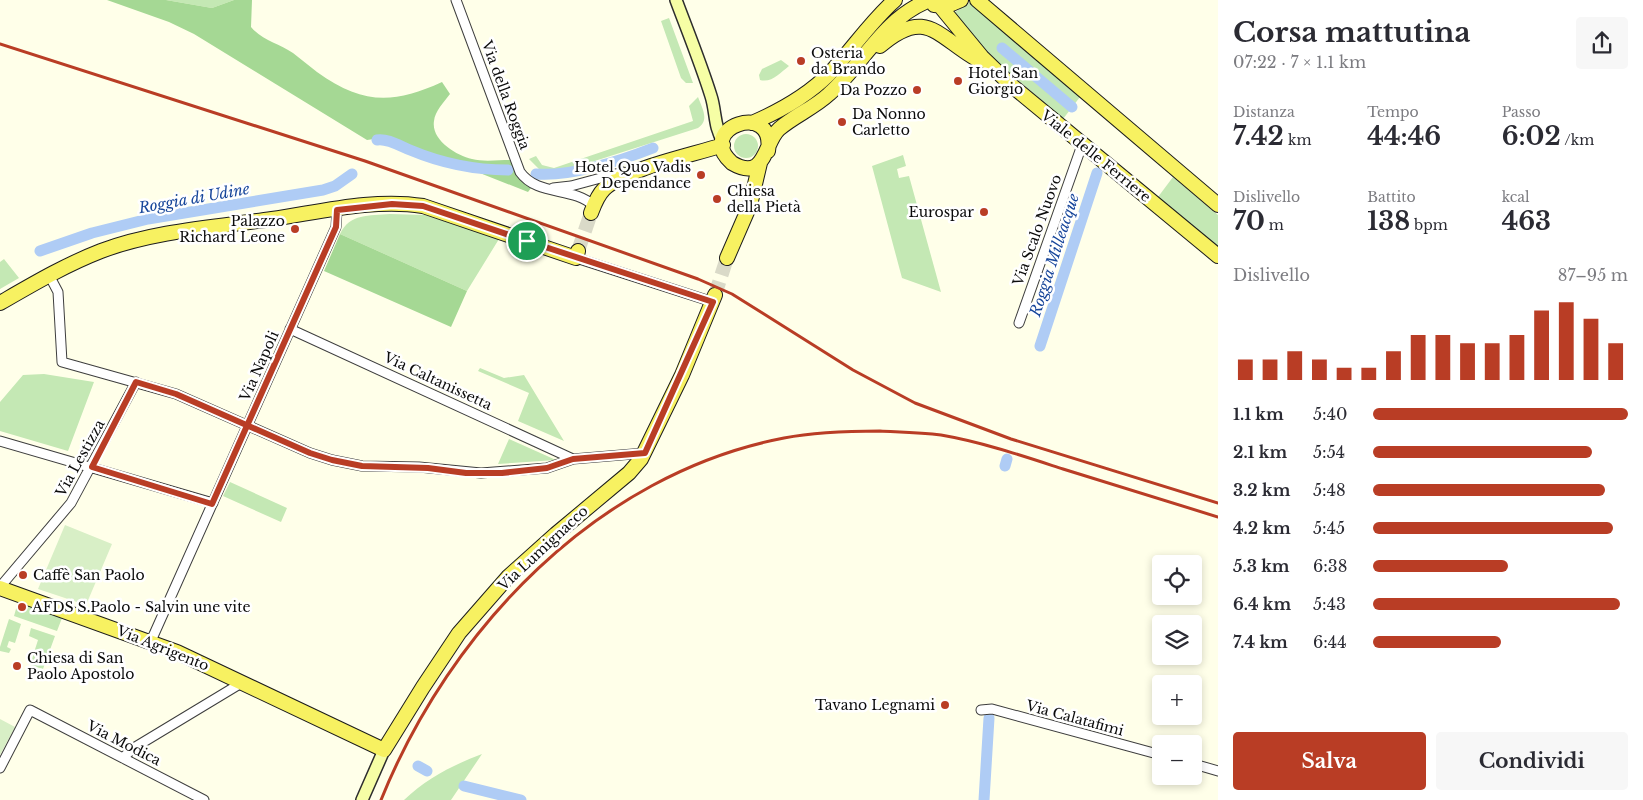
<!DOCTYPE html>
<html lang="it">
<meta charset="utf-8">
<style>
body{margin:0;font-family:"Libre Baskerville",serif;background:#f7f7f7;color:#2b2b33;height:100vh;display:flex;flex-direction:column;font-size:19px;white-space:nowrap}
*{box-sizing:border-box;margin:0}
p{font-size:16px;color:#7c7c81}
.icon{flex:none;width:28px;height:28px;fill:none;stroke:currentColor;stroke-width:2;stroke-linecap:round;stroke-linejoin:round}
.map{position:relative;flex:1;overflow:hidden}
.side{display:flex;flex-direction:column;background:#fff;width:425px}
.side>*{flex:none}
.controls{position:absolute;left:1152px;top:555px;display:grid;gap:10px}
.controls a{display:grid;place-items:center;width:50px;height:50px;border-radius:5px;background:#fff;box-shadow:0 2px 8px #0003;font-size:25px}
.pin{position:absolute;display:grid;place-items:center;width:42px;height:42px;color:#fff;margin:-21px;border:2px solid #fff;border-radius:50%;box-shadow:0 1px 5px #0007}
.round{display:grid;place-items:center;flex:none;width:52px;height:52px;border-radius:5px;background:#f7f7f7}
.head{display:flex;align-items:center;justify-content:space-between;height:85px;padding:0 15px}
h1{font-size:28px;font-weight:700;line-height:38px}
.stats{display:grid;grid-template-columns:repeat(3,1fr);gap:8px;height:85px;padding:5px 15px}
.stats div{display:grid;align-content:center}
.stats b{font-size:25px;font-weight:700}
.stats small{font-size:14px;font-weight:400}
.stats p{font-size:14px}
.chart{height:140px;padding:10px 15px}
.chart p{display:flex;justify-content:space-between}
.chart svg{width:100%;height:90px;margin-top:5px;stroke:#b93d25;stroke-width:6}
.primary-button{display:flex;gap:10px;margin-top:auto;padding:10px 15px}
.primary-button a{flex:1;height:58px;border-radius:5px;background:#b93d25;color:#fff;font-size:20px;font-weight:700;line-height:58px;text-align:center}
.primary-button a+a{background:#f7f7f7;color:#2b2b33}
ul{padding:0 15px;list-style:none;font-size:16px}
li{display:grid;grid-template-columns:80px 60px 1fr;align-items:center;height:38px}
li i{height:12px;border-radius:6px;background:#b93d25}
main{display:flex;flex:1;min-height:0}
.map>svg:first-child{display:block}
.green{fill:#c4e8b4}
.forest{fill:#a5d894}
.pitch{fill:#d8efc6}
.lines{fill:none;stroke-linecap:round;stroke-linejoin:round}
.canal{stroke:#afccf5;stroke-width:11}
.primary-tunnel{stroke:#dadac8;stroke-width:14;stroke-dasharray:14 7;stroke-linecap:butt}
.street-casing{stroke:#3e3e3e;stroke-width:11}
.secondary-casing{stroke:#2d2d2d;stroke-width:14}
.primary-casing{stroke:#1c1c1c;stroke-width:16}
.street{stroke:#fff;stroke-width:9}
.secondary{stroke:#f6fea5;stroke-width:11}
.primary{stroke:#f7f161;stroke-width:14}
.rail{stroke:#b93d25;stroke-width:3}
.route-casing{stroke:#fff;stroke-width:10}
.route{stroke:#b93d25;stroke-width:6}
.poi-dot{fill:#b93d25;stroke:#fff;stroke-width:2}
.labels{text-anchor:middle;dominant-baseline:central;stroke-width:5;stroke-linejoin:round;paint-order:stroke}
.poi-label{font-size:14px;fill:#0b0b0b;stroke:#fff;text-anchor:start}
.street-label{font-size:14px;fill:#0b0b0b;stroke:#fff}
.water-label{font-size:15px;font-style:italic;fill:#17469a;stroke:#fff}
</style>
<main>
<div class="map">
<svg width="1218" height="800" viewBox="0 0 1218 800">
<rect width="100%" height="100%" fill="#ffffe9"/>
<path class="green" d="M166,0H234L212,8Z
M971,2L1080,97L1063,119L996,61L952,14Z
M669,18L693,83H686L681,78L661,21Z
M781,60L789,66C780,73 772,83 760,80L759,75L762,69Z
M698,97C702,108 710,120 698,128L579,166L553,171L540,170L529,159L536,156L542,165L554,168L693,121L689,106Z
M734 146a12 12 0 1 1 24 0a12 12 0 1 1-24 0Z
M903,155L906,166L897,169L899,178L909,176L941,292L902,278L872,166Z
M1173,177L1218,215V247L1158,197Z
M390,214L425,215L499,239L467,291L340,234C350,213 369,216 390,214Z
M4,259L19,278L0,289V262Z
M480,368L504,378L524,375L564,441L518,421L529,393L478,371Z
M44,374L94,382L68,451L0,431V402L23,375Z
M509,439L556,460L498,464Z
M230,482L287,508L281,522L223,496Z
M18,602L62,618L57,631L14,616Z
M9,619L21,624L15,643L9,641L7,647L11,649L9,653L0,651V647Z
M31,628L55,636L43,669L30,665L38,640L29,636Z
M482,754L451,800H404C427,778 453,765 482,754Z"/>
<path class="forest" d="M107,0H166L212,8L234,0H252L251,27C263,41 279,43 293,53C301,59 309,66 317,72C362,104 392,105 442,82L450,94C444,102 435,111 434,121C431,140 456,155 472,159C483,162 498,160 510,160L518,176L531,188L528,192L452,162L381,138L367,140L194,34L169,22Z
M340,234L467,291L451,327L324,271Z"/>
<path class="pitch" d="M65,525L112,544L86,605L38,589Z
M0,719L15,727L0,755Z"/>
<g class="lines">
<path class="canal" d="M1002,48L1072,107
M377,140C387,138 400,146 410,150C441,163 473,170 508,170
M536,174C570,177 620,161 653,148
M40,251L92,233L148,219L323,190L335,186L352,174
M1040,346L1097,173
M1005,466L1007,459
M418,766L427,771
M464,786L521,800
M984,800L989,718"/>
<path class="primary-tunnel" d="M578,251L591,213
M715,295L727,258"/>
<g class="street-casing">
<path id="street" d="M456,0L520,172C538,197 573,186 594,206
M553,188L571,186L623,172
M576,258L713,302
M49,275L58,292L62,362L176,394L310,453L332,460L362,466L419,467L481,473L547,468L573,459L645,453
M1019,323L1082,145
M290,329L573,459
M0,441L213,503
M0,587L71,503L136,382
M151,641L336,227L337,210
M981,710L992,709L1161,755
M123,758L132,749L243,682
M1194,764L1218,771
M0,768L30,710L204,800"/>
</g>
<g class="secondary-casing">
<path id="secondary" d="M676,0C688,32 701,64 711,96C716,111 714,128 723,141
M362,800L384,750"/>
</g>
<g class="primary-casing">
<path id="primary" d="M977,0L1218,205
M934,5L947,6L961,0
M940,6L982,57L1011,85L1218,256
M880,46C927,6 937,37 978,60
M752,123C780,111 807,96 829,74C852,50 870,22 895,0
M768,151C776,99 693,128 732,163C766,183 764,142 779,129C794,116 814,108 829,94C863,64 882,21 925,2
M591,213C594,205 597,196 604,189C624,169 693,155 723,145
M727,258L750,205L760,163
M0,303C33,284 65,265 101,251C154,231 216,227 272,219C320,212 374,198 423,206L576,258L578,251
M0,588L177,652L384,750L423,687L459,633L508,577L556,534L629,473L641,459L682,375L715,295"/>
</g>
<use href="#street" class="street"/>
<use href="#secondary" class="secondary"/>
<use href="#primary" class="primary"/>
<path class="rail" d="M0,44L365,161L698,279L732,294L853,370L915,403L1011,439L1218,503
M381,800C450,629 597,474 784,438C815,432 848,431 880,431C900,432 920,432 941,435C982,442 1023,456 1063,469C1114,485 1166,501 1218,517"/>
</g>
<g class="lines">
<g class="route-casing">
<path id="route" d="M527,241L423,206L392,204L337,210L336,227L212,504L92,467L136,382L176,394L310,453L332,460L362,466L428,468L466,473H502L547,468L573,459L645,453L713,302L527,241"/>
</g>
<use href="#route" class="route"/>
</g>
<g class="poi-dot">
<circle cx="801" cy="61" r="5"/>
<circle cx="958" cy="81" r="5"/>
<circle cx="917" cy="90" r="5"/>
<circle cx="842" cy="122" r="5"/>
<circle cx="701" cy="175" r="5"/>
<circle cx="717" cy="199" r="5"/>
<circle cx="984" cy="212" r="5"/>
<circle cx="295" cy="229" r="5"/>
<circle cx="23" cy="575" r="5"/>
<circle cx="22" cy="607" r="5"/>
<circle cx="17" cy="666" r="5"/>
<circle cx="945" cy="705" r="5"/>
</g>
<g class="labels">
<g class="poi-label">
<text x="811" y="53">Osteria<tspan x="811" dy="16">da Brando</tspan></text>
<text x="968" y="73">Hotel San<tspan x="968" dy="16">Giorgio</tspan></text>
<text x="907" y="90" text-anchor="end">Da Pozzo</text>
<text x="852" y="114">Da Nonno<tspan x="852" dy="16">Carletto</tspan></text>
<text x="691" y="167" text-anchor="end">Hotel Quo Vadis<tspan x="691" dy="16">Dependance</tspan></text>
<text x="727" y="191">Chiesa<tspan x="727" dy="16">della Pietà</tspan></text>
<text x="974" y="212" text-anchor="end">Eurospar</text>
<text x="285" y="221" text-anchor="end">Palazzo<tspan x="285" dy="16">Richard Leone</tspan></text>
<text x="33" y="575">Caffè San Paolo</text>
<text x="32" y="607">AFDS S.Paolo - Salvin une vite</text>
<text x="27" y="658">Chiesa di San<tspan x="27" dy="16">Paolo Apostolo</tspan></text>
<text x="935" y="705" text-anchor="end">Tavano Legnami</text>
</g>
<g class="street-label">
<text transform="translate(506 95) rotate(70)">Via della Roggia</text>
<text transform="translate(1096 156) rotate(39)">Viale delle Ferriere</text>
<text transform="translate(1037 230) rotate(-70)">Via Scalo Nuovo</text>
<text transform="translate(259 366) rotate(-66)">Via Napoli</text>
<text transform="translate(438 381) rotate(25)">Via Caltanissetta</text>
<text transform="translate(80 458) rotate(-61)">Via Lestizza</text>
<text transform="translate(543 548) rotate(-43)">Via Lumignacco</text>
<text transform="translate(163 648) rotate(22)">Via Agrigento</text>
<text transform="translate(1075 718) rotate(15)">Via Calatafimi</text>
<text transform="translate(124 743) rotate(27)">Via Modica</text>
</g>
<g class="water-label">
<text transform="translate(194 198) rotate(-10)">Roggia di Udine</text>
<text transform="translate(1054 255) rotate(-72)">Roggia Milleacque</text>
</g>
</g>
</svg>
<div class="controls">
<a><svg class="icon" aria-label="locate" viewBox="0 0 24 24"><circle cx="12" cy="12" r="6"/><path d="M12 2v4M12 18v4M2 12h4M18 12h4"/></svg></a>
<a><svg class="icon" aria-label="layers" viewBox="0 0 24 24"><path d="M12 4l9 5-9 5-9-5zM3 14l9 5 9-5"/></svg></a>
<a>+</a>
<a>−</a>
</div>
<div class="pin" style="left:527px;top:241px;background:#1e9e55"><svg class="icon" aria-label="arrive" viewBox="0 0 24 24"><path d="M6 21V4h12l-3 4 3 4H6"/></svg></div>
</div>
<section class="side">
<div class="head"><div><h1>Corsa mattutina</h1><p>07:22 · 7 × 1.1 km</p></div><a class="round"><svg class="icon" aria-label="share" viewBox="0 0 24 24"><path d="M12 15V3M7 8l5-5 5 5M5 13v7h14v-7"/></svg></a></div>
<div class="stats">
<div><p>Distanza</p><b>7.42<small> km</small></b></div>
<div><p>Tempo</p><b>44:46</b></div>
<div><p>Passo</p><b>6:02<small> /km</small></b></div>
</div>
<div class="stats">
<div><p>Dislivello</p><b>70<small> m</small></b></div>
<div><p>Battito</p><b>138<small> bpm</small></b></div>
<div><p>kcal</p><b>463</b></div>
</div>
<div class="chart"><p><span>Dislivello</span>87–95 m</p>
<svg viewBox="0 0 160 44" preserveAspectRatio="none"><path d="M5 44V34M15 44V34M25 44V30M35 44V34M45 44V38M55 44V38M65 44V30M75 44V22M85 44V22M95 44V26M105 44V26M115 44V22M125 44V10M135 44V6M145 44V14M155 44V26"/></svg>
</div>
<ul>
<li><b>1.1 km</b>5:40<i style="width:100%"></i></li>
<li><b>2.1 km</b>5:54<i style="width:86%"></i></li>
<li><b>3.2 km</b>5:48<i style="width:91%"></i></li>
<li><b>4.2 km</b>5:45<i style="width:94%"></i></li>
<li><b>5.3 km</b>6:38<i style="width:53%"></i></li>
<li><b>6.4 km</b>5:43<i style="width:97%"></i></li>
<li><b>7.4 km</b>6:44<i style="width:50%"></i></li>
</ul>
<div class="primary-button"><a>Salva</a><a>Condividi</a></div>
</section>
</main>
